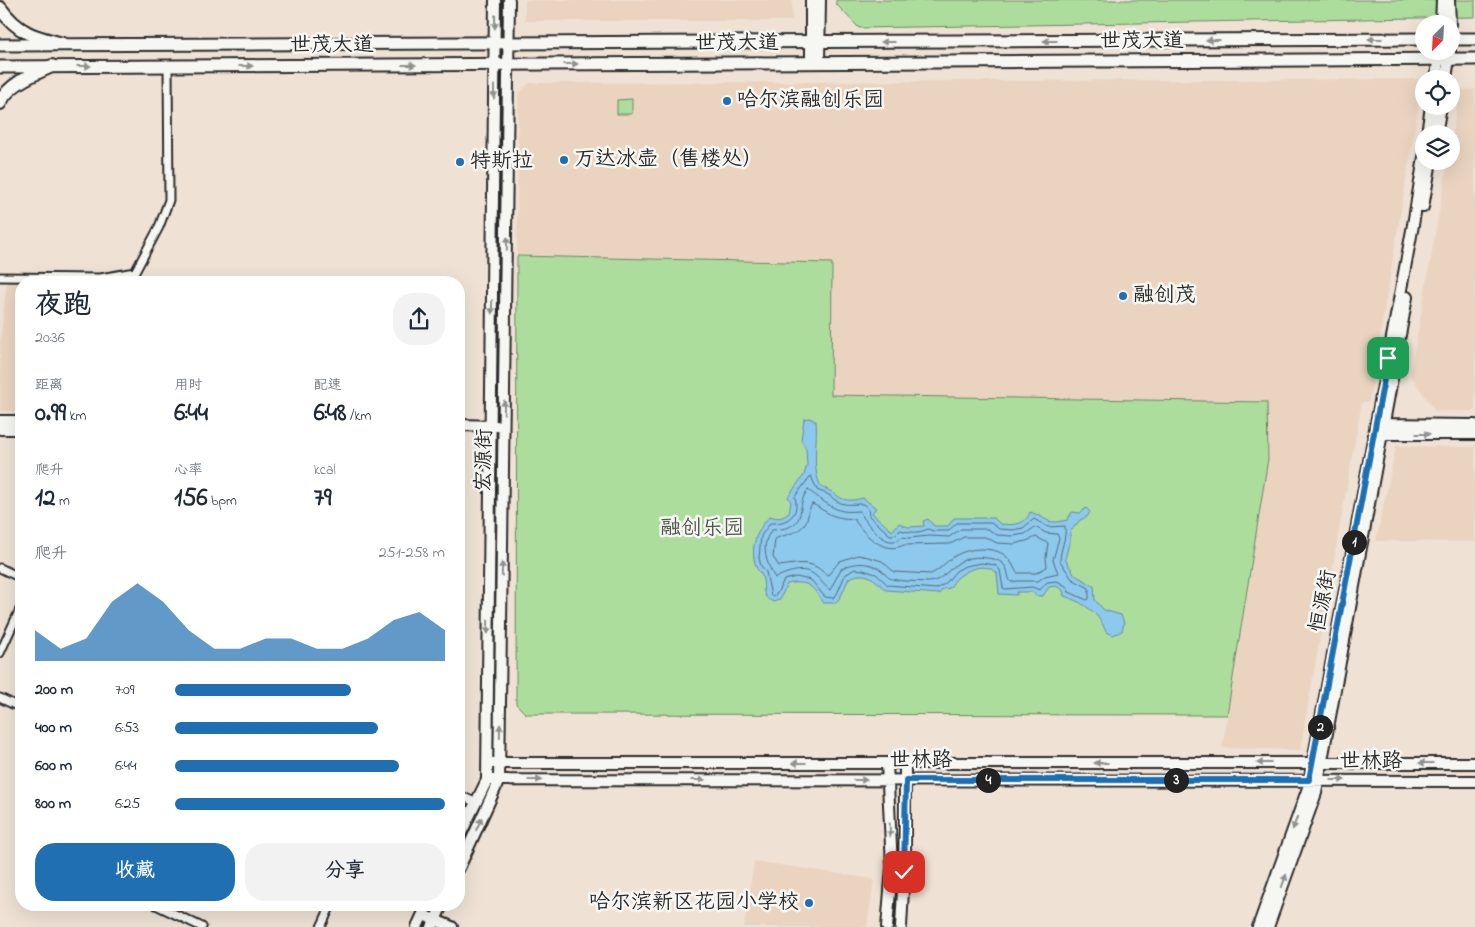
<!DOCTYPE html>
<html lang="zh">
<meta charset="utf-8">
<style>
body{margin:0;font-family:"Indie Flower","LXGW WenKai TC",sans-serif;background:#f2f2f3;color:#1f2937;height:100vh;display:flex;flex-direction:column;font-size:19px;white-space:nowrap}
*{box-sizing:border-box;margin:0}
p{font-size:16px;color:#747a83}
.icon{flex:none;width:28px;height:28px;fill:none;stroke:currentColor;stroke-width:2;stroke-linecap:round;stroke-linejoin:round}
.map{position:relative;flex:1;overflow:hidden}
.drawer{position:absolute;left:15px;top:276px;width:450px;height:635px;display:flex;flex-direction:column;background:#fff;border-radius:20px;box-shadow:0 5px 20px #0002}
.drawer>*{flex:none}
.needle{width:32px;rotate:204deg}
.tools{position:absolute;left:1415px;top:15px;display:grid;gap:10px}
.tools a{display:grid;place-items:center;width:45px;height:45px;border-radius:50%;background:#fff;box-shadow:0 5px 20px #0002;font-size:25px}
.pin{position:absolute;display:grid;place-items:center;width:42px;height:42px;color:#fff;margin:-21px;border-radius:10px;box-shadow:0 2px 8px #0006}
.km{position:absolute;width:25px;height:25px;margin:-12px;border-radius:50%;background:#222;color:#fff;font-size:14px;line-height:25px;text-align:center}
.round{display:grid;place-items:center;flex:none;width:52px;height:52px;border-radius:20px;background:#f2f2f3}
.headline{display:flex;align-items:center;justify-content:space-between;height:85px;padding:0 20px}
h1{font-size:28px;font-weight:800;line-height:38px}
.figures{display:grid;grid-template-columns:repeat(3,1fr);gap:8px;height:85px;padding:5px 20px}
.figures div{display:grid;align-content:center}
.figures b{font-size:25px;font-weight:800}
.figures small{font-size:14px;font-weight:400}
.figures p{font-size:14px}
.chart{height:140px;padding:10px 20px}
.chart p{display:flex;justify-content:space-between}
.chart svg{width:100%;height:90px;margin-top:5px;fill:#1f6fb2;opacity:.7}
.cta{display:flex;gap:10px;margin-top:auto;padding:10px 20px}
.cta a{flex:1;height:58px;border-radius:20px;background:#1f6fb2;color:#fff;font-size:20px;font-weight:800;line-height:58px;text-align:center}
.cta a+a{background:#f2f2f3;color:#1f2937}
ul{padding:0 20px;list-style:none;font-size:16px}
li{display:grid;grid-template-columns:80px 60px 1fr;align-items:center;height:38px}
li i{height:12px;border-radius:6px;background:#1f6fb2}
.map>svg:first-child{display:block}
.built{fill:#ead4c0}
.green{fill:#addd9d;stroke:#6c8464}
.water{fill:#8dc8ed;stroke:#66899f}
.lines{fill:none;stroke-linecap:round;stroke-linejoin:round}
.shore{stroke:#526a79;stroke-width:1}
.street-casing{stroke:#2b2b2b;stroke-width:11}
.secondary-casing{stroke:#2b2b2b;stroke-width:14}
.primary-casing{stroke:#2b2b2b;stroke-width:15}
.highway-casing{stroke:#2b2b2b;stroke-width:16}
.street{stroke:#f6f6f2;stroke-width:7}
.secondary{stroke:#f6f6f2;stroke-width:10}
.primary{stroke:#f6f6f2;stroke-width:11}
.highway{stroke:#f6f6f2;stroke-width:12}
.oneway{fill:#90908e}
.route-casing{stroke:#fff;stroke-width:10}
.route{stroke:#1f6fb2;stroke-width:6}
.poi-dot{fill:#1f6fb2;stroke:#f6f6f2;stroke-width:2}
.labels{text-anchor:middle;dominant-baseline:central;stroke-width:5;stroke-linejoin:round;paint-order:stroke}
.street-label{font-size:21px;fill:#2b2b2b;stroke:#f6f6f2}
.poi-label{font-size:21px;fill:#2b2b2b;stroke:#f6f6f2;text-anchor:start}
.park-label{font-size:21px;fill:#4c5848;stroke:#f6f6f2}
</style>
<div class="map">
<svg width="1475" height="927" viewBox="0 0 1475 927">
<rect width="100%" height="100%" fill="#efe2d5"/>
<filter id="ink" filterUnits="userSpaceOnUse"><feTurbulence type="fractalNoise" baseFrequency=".02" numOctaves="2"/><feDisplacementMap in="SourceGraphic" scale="10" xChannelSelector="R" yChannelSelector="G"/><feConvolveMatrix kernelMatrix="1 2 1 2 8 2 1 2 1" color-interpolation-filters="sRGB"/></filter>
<g filter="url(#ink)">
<path class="built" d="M525,0H792V21H525Z
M1423,79L1369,402H1362L1300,750L1222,748L1268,459L1266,402L831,395L832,264L517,256L518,94L529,83Z
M1475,89V411H1435L1410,375L1448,161H1451V140L1460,90Z
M7,280L83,282H21V411H0V342Z
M1396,446L1475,447V542L1376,541Z
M754,861L874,879L867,927H744Z"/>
<path class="green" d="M836,0H1475V17L859,28L836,4Z
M632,99V114H617V100Z
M517,256L832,263L831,395L1267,402L1268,459L1227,715L526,714L516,704Z"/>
<path class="water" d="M809,418L816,421C818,442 811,467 821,487C840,493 838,505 863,498L876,508L872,513L892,531L899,523L908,527L924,526L923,521L928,519L934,526H948L954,518H994L1000,524C1013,525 1025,526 1030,512C1048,517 1044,526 1067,520L1072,512L1080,513L1086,508L1090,512L1087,517L1080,520L1070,532V540L1065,559L1075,575L1094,586L1095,600L1104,610L1121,615L1124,623L1122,631L1113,635L1106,632C1099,612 1082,602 1064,596L1063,590L1056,586L1049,587L1043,596H1036L1033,592H1017V595L999,594L997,573C982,559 957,573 950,588L943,589L939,594L886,590C874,579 867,570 849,578L841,596L836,603H823C813,586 808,580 787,584L780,599L774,602C759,597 766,588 762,576C760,572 757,570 756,566C749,548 757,529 770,516C778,519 783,518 789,513L791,502L788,497L804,475L807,465L806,449L801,440L804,419Z"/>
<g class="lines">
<path class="shore" d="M811,476L817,490C821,492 826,493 829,495C842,507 847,504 863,504L868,508L869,516L890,535H894L901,530C909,533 920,533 928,529L933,531H948L957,523H991L999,529L1013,530L1023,528L1034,519L1048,527L1065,526C1067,538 1060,549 1060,561L1072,579L1089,588V599L1087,600L1069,592L1066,586L1057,581L1047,582L1040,590L1032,587L1005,589L1003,588L1000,570L995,565L982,563L965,566L956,571L946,583L936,589L888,585L876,574L863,570L855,569L845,575L837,594L833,598L825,597L811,580L796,577L784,580L776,595L771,596L766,572L761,566L759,558L761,536L770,523C788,524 800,515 795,497Z
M808,490C817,496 831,509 843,511C849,512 855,511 860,511C863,520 881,541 891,541C896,542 899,539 902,537L909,538L929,536L949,537L961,529H988L997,535L1013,536L1025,534L1035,527L1046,533L1057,534L1059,538L1053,560L1058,573L1045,576L1038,581H1018L1011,582C1007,577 1009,570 1004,565C1000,560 994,559 987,558C952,552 948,583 927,582C916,581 903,582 892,579C887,578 885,573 881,570C869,561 853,562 841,569L830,590C825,587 821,580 816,576C804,565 786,573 775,578C767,564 759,545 772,530C813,528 793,505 808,490Z
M812,504C818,506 820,509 826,512C835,518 844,518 854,519C864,535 884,555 904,545L950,544L964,537H985L997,543L1014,544L1026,541L1036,537L1048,543L1046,558L1047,567L1036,573H1017C1014,568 1012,562 1007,557C995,546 969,547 955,556C946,561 940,570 931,574L894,572L882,561L868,557L858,555L840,561L828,575C824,574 822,570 818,568C807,560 791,565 779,566L773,557L775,539C787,533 802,534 807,519C809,513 809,508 812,504Z"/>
<g class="street-casing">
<path id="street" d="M0,277L100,278L135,272L159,227L169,200L168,66
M0,568L21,578
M0,653L21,607
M0,698L21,708
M459,795L475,802
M156,905L202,927
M321,927L331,905"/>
</g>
<g class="secondary-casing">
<path id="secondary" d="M1449,0L1450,24
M1441,24L1442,0
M811,63V0
M819,63L820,0
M1436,79L1439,51
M1446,79L1450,51
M1427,134L1431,106
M1436,134L1441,106
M1423,207L1431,161
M0,421H21
M1379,424L1475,425
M459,425L496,426
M0,429H21
M1375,434H1475
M487,763H1475
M487,780L1475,781
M459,837L487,780L495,0
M459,868L499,780L509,0
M423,915L452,927
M417,927L427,905
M432,927L442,905
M887,927L892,867L887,763
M901,927L905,852V763
M1258,927L1308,788L1413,225L1424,157
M1268,927L1316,793L1407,297"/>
</g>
<g class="primary-casing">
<path id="primary" d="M1451,39H1475
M0,45L1424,39
M0,67L1475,59"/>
</g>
<g class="highway-casing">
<path id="highway" d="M0,8C18,33 34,37 63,44
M0,103C8,84 34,74 52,66"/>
</g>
<use href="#street" class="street"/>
<use href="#secondary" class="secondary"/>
<use href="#primary" class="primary"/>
<use href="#highway" class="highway"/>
</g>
<defs><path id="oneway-solid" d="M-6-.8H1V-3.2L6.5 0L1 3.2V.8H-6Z" transform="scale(1.25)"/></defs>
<g class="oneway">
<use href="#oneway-solid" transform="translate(495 22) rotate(91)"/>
<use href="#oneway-solid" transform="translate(1375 39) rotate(180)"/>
<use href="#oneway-solid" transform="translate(1213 40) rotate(180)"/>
<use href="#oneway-solid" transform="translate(1050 41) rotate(180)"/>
<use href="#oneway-solid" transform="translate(888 42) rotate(180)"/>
<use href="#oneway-solid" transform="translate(571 64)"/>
<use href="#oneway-solid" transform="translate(409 65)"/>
<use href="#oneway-solid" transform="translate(84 66)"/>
<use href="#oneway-solid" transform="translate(246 66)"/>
<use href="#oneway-solid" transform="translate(494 92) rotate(91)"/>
<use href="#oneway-solid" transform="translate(507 244) rotate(-89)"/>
<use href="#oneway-solid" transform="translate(492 307) rotate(91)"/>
<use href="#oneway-solid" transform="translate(504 407) rotate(-89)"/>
<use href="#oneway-solid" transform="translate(1423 434)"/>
<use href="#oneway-solid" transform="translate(502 569) rotate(-89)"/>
<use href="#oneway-solid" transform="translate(488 627) rotate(91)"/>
<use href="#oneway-solid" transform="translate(500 731) rotate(-89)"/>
<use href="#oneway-solid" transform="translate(799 763) rotate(-180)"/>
<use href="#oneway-solid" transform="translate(1101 763) rotate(180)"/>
<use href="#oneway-solid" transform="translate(1264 763) rotate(180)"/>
<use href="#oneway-solid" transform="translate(1426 763) rotate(180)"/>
<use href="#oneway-solid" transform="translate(535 780)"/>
<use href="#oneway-solid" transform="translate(698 780)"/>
<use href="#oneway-solid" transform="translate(860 780)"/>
<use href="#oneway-solid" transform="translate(1338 780)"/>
<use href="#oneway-solid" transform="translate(1295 823) rotate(110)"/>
<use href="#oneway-solid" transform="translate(479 824) rotate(-65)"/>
<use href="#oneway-solid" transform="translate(890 830) rotate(87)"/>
<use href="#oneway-solid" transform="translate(1284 881) rotate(-70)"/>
</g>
</g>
<g class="lines" filter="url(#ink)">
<g class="route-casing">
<path id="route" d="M904,872L906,780H1309L1388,358"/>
</g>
<use href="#route" class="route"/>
</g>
<g class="poi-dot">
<circle cx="727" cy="101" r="5"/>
<circle cx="564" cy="160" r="5"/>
<circle cx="460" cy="162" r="5"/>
<circle cx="1123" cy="296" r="5"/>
<circle cx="809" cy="903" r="5"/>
</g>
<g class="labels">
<g class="street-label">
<text x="1142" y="42">世茂大道</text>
<text x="737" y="44">世茂大道</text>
<text x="332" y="46">世茂大道</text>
<text transform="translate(485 460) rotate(-89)">宏源街</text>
<text transform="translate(1324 601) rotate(-79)">恒源街</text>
<text x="921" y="761">世林路</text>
<text x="1371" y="762">世林路</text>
</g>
<g class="poi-label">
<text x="737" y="101">哈尔滨融创乐园</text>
<text x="574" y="160">万达冰壶（售楼处）</text>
<text x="470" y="162">特斯拉</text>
<text x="1133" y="296">融创茂</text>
<text x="799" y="903" text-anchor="end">哈尔滨新区花园小学校</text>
</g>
<g class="park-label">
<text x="702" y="529">融创乐园</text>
</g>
</g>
</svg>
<div class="tools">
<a><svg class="needle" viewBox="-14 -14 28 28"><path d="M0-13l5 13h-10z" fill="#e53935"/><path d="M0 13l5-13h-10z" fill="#747a83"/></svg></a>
<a><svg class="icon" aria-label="locate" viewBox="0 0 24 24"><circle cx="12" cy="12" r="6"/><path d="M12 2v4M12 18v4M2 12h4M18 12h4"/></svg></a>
<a><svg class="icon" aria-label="layers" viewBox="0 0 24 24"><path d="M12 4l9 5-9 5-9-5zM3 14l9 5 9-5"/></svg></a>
</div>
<div class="pin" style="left:1388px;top:358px;background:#1e9e55"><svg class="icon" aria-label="arrive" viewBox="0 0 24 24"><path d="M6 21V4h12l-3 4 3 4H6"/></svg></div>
<div class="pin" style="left:904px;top:872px;background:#d93025"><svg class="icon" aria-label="check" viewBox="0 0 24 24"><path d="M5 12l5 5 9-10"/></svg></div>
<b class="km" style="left:1354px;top:542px">1</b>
<b class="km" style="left:1320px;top:727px">2</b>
<b class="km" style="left:1176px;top:780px">3</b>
<b class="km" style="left:988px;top:780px">4</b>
<section class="drawer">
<div class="headline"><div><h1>夜跑</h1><p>20:36</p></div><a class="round"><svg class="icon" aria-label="share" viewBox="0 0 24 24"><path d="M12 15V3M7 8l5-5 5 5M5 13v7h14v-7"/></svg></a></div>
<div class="figures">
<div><p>距离</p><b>0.99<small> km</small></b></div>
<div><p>用时</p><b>6:44</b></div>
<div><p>配速</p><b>6:48<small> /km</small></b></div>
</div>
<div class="figures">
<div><p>爬升</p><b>12<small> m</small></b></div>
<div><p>心率</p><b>156<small> bpm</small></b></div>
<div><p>kcal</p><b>79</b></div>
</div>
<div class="chart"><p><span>爬升</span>251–258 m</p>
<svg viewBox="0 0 160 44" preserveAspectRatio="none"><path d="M0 44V29L10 38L20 33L30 15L40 6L50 15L60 29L70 38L80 38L90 33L100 33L110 38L120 38L130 33L140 24L150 20L160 29V44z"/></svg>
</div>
<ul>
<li><b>200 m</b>7:09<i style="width:65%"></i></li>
<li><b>400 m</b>6:53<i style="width:75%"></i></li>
<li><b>600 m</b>6:44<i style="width:83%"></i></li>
<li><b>800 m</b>6:25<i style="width:100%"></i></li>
</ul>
<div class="cta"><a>收藏</a><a>分享</a></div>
</section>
</div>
